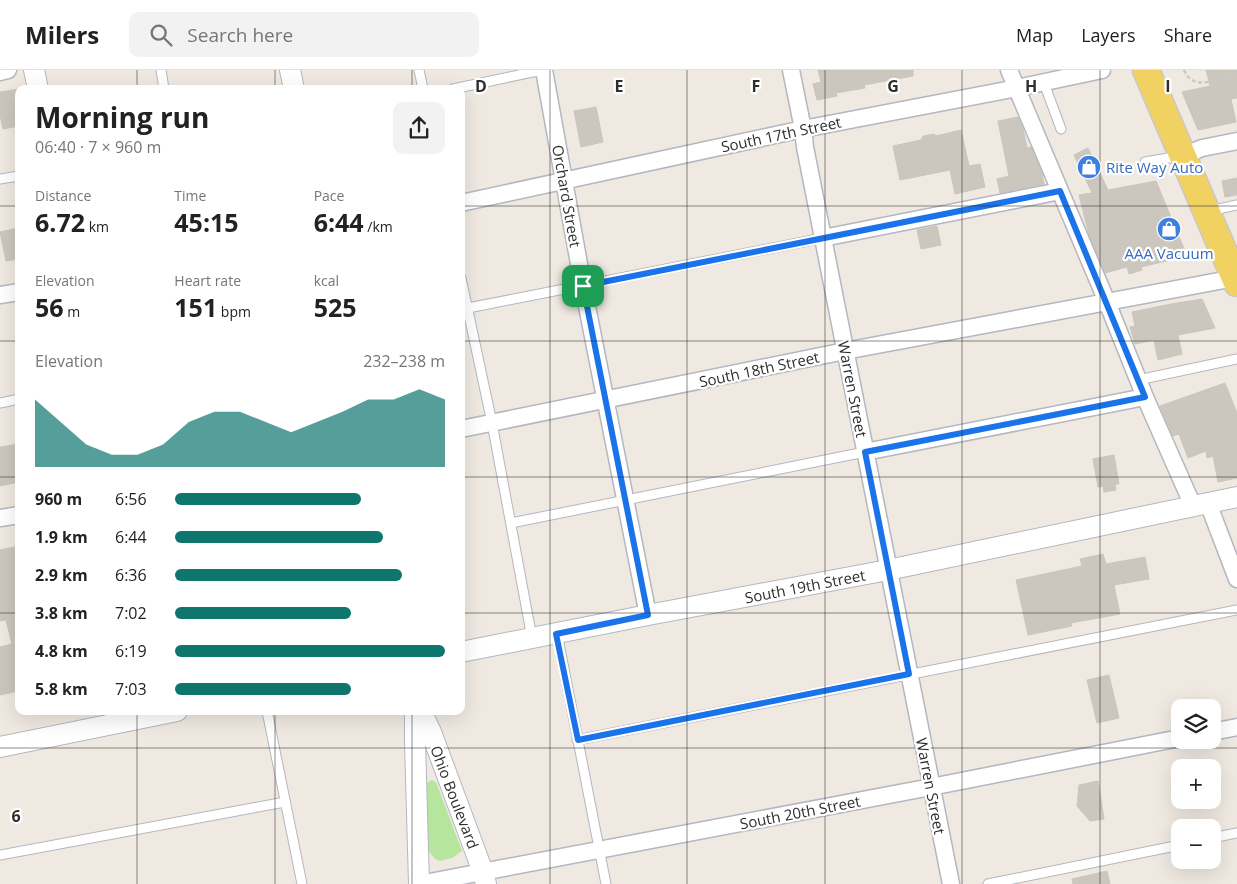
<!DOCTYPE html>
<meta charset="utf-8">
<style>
body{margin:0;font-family:"Open Sans",sans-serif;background:#f2f2f2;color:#222;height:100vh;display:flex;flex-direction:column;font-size:19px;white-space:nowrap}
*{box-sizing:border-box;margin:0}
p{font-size:16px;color:#767676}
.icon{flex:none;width:28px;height:28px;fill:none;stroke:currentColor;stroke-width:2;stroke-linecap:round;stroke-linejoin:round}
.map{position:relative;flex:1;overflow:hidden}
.details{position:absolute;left:15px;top:15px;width:450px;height:630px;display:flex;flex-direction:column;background:#fff;border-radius:10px;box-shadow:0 5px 20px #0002}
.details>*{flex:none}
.tools{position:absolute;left:1171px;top:629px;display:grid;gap:10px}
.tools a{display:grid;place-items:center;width:50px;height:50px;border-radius:10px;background:#fff;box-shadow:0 5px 20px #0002;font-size:25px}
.pin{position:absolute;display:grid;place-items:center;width:42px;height:42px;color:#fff;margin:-21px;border-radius:10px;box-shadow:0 2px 8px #0006}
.round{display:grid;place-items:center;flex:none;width:52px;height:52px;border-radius:10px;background:#f2f2f2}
.head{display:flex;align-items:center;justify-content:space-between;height:85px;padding:0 20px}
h1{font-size:28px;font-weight:700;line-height:38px}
.figures{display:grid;grid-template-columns:repeat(3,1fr);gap:8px;height:85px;padding:5px 20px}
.figures div{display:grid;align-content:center}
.figures b{font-size:25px;font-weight:700}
.figures small{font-size:14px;font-weight:400}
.figures p{font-size:14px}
.chart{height:140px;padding:10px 20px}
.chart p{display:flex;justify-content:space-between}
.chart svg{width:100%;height:90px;margin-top:5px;fill:#0f766e;opacity:.7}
ul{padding:0 20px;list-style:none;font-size:16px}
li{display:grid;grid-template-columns:80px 60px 1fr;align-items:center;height:38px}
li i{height:12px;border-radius:6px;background:#0f766e}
header{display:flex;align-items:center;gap:30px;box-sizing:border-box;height:70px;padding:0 25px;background:#fff;border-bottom:1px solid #e0e0e0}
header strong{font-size:24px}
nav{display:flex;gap:28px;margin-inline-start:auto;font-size:18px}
.search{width:350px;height:45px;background:#f2f2f2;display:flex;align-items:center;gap:12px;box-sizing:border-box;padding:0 18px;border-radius:10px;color:#767676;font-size:19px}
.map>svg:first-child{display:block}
.green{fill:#b6e59e}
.building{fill:#cbc7bf;stroke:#cbc5ba}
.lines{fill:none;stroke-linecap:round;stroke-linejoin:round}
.service-casing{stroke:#b4b7c1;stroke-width:11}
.minor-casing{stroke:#b4b7c1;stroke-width:19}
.tertiary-casing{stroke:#b4b7c1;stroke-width:22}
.primary-casing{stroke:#c9c9c9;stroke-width:29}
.path{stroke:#c9c9c9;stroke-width:2.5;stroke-dasharray:4 2.5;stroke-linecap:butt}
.service{stroke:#fff;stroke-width:9}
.minor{stroke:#fff;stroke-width:16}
.tertiary{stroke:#fff;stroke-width:20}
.primary{stroke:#f2d163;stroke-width:26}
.route-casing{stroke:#fff;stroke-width:10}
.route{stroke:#1a73e8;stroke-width:6}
.grid{fill:none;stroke:#2e2e2e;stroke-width:1;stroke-opacity:0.55}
.labels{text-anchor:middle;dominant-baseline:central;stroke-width:4.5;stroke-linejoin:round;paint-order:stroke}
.street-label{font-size:15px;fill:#2e2e2e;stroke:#fff}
.shop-label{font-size:15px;fill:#366cbe;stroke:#fff;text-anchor:start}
.grid-label{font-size:16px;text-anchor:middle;font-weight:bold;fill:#2e2e2e;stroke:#fff;stroke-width:4.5;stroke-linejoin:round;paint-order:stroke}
</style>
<header>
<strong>Milers</strong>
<div class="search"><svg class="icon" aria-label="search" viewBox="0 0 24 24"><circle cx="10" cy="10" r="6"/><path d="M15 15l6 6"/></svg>Search here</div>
<nav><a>Map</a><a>Layers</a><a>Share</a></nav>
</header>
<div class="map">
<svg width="1237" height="814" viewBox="0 0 1237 814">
<rect width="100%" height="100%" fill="#efe9e1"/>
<path class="green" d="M432,710L436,712L462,781L452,788L439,791L435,789L428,780L426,715L428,712Z"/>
<path class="building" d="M818,0H913V6L864,15L865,18L836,23L837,26L817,30L813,14L821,12Z
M1206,0H1237V28L1231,29L1236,52L1198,60L1182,22L1210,16Z
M19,19V56L3,59L0,45V22Z
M596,37L603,72L581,77L574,41Z
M1018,47L1023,59L1027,78L1031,77L1042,103L1044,114L1000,123L997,109L1009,106L998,51Z
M961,60L969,96L980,94L985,117L955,124L950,100L900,110L893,76L921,70L923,66L934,64L936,66Z
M1088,78L1108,120L1156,111L1187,186L1141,197L1142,200L1129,204L1127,197L1105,203L1089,165L1079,125L1092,123L1074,85Z
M1237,108V125L1225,127L1222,111Z
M937,156L941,175L921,179L917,160Z
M19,158V189L6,191L0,162Z
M1202,229L1215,258L1178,265L1182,284L1158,290L1154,270L1135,274L1130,257L1135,256L1132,242L1171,234Z
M1225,313L1237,343V408L1218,412L1213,386L1207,388L1206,381L1188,388L1179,364L1173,366L1160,336Z
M19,374V412L0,416V377Z
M1114,385L1119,414H1115L1116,420L1104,422L1103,416L1098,417L1093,389Z
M19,476V621L0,625V577L12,574L6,550L0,551V480Z
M1103,484L1106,494L1145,487L1149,509L1114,515L1120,544L1071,553L1072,556L1028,565L1016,510L1082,496L1080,489Z
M1109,605L1119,648L1097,653L1087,610Z
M1098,711L1104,749L1090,751L1077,736L1079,715Z
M1107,801L1110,814H1073L1072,809Z"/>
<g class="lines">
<g class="service-casing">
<path id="service" d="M161,0L164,19
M419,0L423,19
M1044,13L1061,59
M453,19L542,0
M1145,92L1180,86
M0,109L19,106
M1209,141L1237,135
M461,208L492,353L532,568
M468,238L823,168
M1138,310L1237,289
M0,333L19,329
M511,453L865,382
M557,563L606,814
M267,641L302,814
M577,670L1237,540
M1212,768L1237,763
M0,785L285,732
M988,814L1180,775"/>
</g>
<g class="minor-casing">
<path id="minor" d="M544,0L583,216L648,545
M791,0L803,59L805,77L951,814
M1009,0L1107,232L1145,327L1193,436
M0,2L8,0
M1183,86L1202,78L1237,71
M461,133L803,59L1017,18L1102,0
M823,168L1060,121
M0,225L19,222
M461,359L845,281L1235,208
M865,382L1145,327
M1208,433L1237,509
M0,448L19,445
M1212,662L1237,657
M419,814L931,717L1180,668"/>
</g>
<g class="tertiary-casing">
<path id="tertiary" d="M34,0L38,19
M290,0L294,19
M461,582L648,545L888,500L1237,427
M415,641V672L419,814
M421,641L431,662L483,802L486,814
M0,677L177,641"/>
</g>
<g class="primary-casing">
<path id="primary" d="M1146,0L1237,213"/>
</g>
<path class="path" d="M1184,0C1193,23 1220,8 1237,4"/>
<use href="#service" class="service"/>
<use href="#minor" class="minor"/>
<use href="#tertiary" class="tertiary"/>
<use href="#primary" class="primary"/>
</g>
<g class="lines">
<g class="route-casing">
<path id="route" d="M1060,121L1145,327L865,382L909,604L578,670L556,564L648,545L583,216Z"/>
</g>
<use href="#route" class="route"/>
</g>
<path class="grid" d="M137,0V19M275,0V19M412,0V19M550,0V814M687,0V814M825,0V814M962,0V814M1100,0V814M0,136H19M461,136H1237M0,271H19M461,271H1237M0,407H19M461,407H1237M0,543H19M461,543H1237M137,641V814M275,641V814M412,641V814M0,678H1237"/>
<defs>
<g id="shop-disc" transform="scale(1.25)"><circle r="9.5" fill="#3f7fe0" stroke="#fff"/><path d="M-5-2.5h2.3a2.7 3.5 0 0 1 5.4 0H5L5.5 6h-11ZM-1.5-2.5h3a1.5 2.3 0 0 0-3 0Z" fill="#fff"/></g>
</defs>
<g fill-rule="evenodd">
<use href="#shop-disc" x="1089" y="97"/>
<use href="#shop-disc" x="1169" y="159"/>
</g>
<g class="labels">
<g class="street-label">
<text transform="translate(781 64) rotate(-12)">South 17th Street</text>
<text transform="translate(567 126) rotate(80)">Orchard Street</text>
<text transform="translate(759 299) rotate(-12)">South 18th Street</text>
<text transform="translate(853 319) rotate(79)">Warren Street</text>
<text transform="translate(805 516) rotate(-11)">South 19th Street</text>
<text transform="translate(931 716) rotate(79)">Warren Street</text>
<text transform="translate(455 727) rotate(69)">Ohio Boulevard</text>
<text transform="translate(800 742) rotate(-11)">South 20th Street</text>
</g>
<g class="shop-label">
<text x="1106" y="97">Rite Way Auto</text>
<text x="1169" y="183" text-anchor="middle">AAA Vacuum</text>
</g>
</g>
<g class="grid-label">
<text x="481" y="22">D</text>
<text x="619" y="22">E</text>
<text x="756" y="22">F</text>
<text x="893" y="22">G</text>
<text x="1031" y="22">H</text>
<text x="1168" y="22">I</text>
<text x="16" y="752">6</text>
</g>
</svg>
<div class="tools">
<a><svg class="icon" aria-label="layers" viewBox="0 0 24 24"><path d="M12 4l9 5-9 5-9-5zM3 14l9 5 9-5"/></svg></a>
<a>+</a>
<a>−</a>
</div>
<div class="pin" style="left:583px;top:216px;background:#1e9e55"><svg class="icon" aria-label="arrive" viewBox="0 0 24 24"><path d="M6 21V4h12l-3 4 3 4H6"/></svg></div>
<section class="details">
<div class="head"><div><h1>Morning run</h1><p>06:40 · 7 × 960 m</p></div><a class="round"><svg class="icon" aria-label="share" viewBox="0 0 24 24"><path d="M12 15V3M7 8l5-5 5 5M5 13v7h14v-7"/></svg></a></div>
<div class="figures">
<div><p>Distance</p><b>6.72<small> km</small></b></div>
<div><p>Time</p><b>45:15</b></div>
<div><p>Pace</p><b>6:44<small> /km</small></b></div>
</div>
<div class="figures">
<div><p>Elevation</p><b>56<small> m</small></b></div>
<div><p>Heart rate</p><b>151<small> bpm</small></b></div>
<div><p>kcal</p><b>525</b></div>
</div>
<div class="chart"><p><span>Elevation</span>232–238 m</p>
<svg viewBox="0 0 160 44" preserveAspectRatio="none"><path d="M0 44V11L10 22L20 33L30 38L40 38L50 33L60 22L70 17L80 17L90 22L100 27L110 22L120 17L130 11L140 11L150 6L160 11V44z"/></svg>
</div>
<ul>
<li><b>960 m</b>6:56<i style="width:69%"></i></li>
<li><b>1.9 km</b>6:44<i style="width:77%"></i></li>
<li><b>2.9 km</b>6:36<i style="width:84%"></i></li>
<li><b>3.8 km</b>7:02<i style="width:65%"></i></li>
<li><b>4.8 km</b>6:19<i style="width:100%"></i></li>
<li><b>5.8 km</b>7:03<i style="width:65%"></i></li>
</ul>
</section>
</div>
